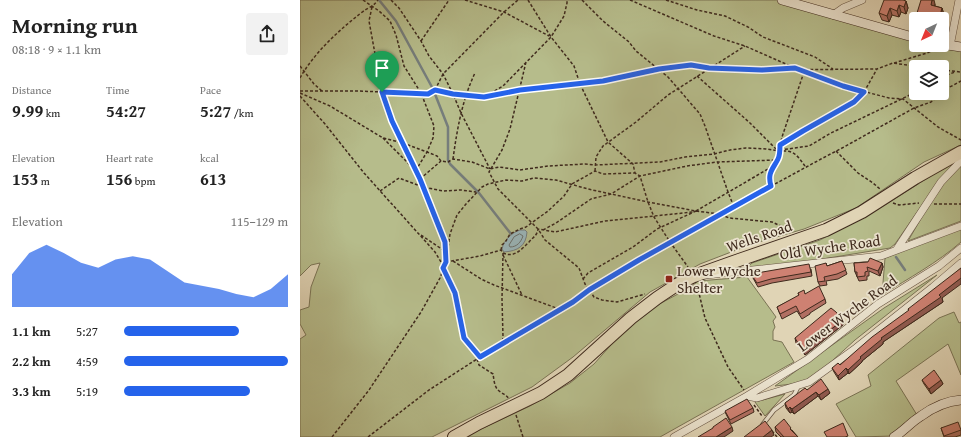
<!DOCTYPE html>
<meta charset="utf-8">
<style>
body{margin:0;font-family:"Gentium Book Plus",serif;background:#f2f2f2;color:#222;height:100vh;display:flex;flex-direction:column;font-size:15px;white-space:nowrap}
*{box-sizing:border-box;margin:0}
p{font-size:13px;color:#767676}
.icon{flex:none;width:22px;height:22px;fill:none;stroke:currentColor;stroke-width:2;stroke-linecap:round;stroke-linejoin:round}
.map{position:relative;flex:1;overflow:hidden}
.sheet{display:flex;flex-direction:column;background:#fff;width:300px}
.sheet>*{flex:none}
.needle{width:26px;rotate:223deg}
.fabs{position:absolute;left:609px;top:12px;display:grid;gap:8px}
.fabs a{display:grid;place-items:center;width:40px;height:40px;border-radius:4px;background:#fff;box-shadow:0 4px 16px #0002;font-size:20px}
.pin{position:absolute;display:grid;place-items:center;width:34px;height:34px;color:#fff;margin:-41px -17px;border-radius:50% 50% 50% 0;rotate:-45deg;box-shadow:0 0 4px #0007}
.pin .icon{rotate:45deg}
.round{display:grid;place-items:center;flex:none;width:42px;height:42px;border-radius:4px;background:#f2f2f2}
.overview{display:flex;align-items:center;justify-content:space-between;height:68px;padding:0 12px}
h1{font-size:22px;font-weight:700;line-height:30px}
.metrics{display:grid;grid-template-columns:repeat(3,1fr);gap:6px;height:68px;padding:4px 12px}
.metrics div{display:grid;align-content:center}
.metrics b{font-size:17px;font-weight:700}
.metrics small{font-size:11px;font-weight:400}
.metrics p{font-size:11px}
.chart{height:112px;padding:8px 12px}
.chart p{display:flex;justify-content:space-between}
.chart svg{width:100%;height:72px;margin-top:4px;fill:#2563eb;opacity:.7}
ul{padding:0 12px;list-style:none;font-size:13px}
li{display:grid;grid-template-columns:64px 48px 1fr;align-items:center;height:30px}
li i{height:10px;border-radius:5px;background:#2563eb}
main{display:flex;flex:1;min-height:0}
.map>svg:first-child{display:block}
.green{fill:#b6bc8b;stroke:#7a7354;fill-rule:evenodd}
.water{fill:#9ab5b9;stroke:#767d7b}
.lines{fill:none;stroke-linecap:round;stroke-linejoin:round}
.shore{stroke:#6c706b;stroke-width:1}
.stream{stroke:#767d7b;stroke-width:2.5}
.lane-casing{stroke:#675443;stroke-width:5}
.street-casing{stroke:#675443;stroke-width:8}
.secondary-casing{stroke:#3f2a1d;stroke-width:10}
.highway-casing{stroke:#3f2a1d;stroke-width:14}
.path{stroke:#3f2a1d;stroke-width:1.5;stroke-dasharray:3 2;stroke-linecap:butt}
.lane{stroke:#ebe3cf;stroke-width:3.5}
.street{stroke:#ebe3cf;stroke-width:7}
.secondary{stroke:#ebe3cf;stroke-width:9}
.highway{stroke:#e0d4b5;stroke-width:12}
.wall{fill:#b16f62;stroke:#3f2a1d}
.shaded-wall{fill:#905a50;stroke:#3f2a1d}
.building{fill:#ce8172;stroke:#3f2a1d}
.route-casing{stroke:#fff;stroke-width:8}
.route{stroke:#2563eb;stroke-width:5}
.poi-dot{fill:#8f2418;stroke:#ebe3cf;stroke-width:1.5}
.labels{text-anchor:middle;dominant-baseline:central;stroke-width:3.5;stroke-linejoin:round;paint-order:stroke}
.street-label{font-size:15px;fill:#3f2a1d;stroke:#ebe3cf}
.poi-label{font-size:15px;fill:#3f2a1d;stroke:#ebe3cf;text-anchor:start}
</style>
<main>
<section class="sheet">
<div class="overview"><div><h1>Morning run</h1><p>08:18 · 9 × 1.1 km</p></div><a class="round"><svg class="icon" aria-label="share" viewBox="0 0 24 24"><path d="M12 15V3M7 8l5-5 5 5M5 13v7h14v-7"/></svg></a></div>
<div class="metrics">
<div><p>Distance</p><b>9.99<small> km</small></b></div>
<div><p>Time</p><b>54:27</b></div>
<div><p>Pace</p><b>5:27<small> /km</small></b></div>
</div>
<div class="metrics">
<div><p>Elevation</p><b>153<small> m</small></b></div>
<div><p>Heart rate</p><b>156<small> bpm</small></b></div>
<div><p>kcal</p><b>613</b></div>
</div>
<div class="chart"><p><span>Elevation</span>115–129 m</p>
<svg viewBox="0 0 160 44" preserveAspectRatio="none"><path d="M0 44V24L10 11L20 6L30 11L40 17L50 20L60 15L70 13L80 15L90 22L100 29L110 31L120 33L130 36L140 38L150 33L160 24V44z"/></svg>
</div>
<ul>
<li><b>1.1 km</b>5:27<i style="width:70%"></i></li>
<li><b>2.2 km</b>4:59<i style="width:100%"></i></li>
<li><b>3.3 km</b>5:19<i style="width:77%"></i></li>
</ul>
</section>
<div class="map">
<svg width="661" height="437" viewBox="0 0 661 437">
<rect width="100%" height="100%" fill="#e0d4b5"/>
<filter id="stains"><feTurbulence type="fractalNoise" baseFrequency=".005" numOctaves="4"/><feColorMatrix values="0 0 0 0 .2 0 0 0 0 .09 0 0 0 0 .02 0 0 0 .5 -.17"/></filter>
<radialGradient id="worn" r=".72"><stop offset=".6" stop-color="#630" stop-opacity="0"/><stop offset="1" stop-color="#630" stop-opacity=".3"/></radialGradient>
<path class="green" d="M0,0H482L616,38V45H642L661,47V145L624,162L556,208L504,229L452,244L400,264L350,292L273,357L232,387L132,437H0V339L6,335L0,324V310L9,307L11,287L20,263L11,265L0,276ZM616,67H642V93H616Z
M661,157L640,179L595,244L590,248L442,272L452,263L520,240L567,216Z
M661,165V221L608,241L627,208L643,184Z
M661,228V242C637,263 609,278 582,295L585,258Z
M637,275L555,340L509,382L475,386L584,308Z
M447,277L476,317L473,321L475,327L473,331V340L482,342L494,362L360,437H164L230,406L270,383L294,364L326,328L350,309L391,287L398,281Z
M654,312L659,323L661,322V375L648,344L596,381L617,415L595,436L556,437L536,404L571,386L568,375L639,318Z
M485,394L465,416L455,402Z"/>
<path class="water" d="M220,230H225L227,232C226,246 218,251 204,252L202,249C204,240 211,233 220,230Z"/>
<g class="lines">
<path class="shore" d="M220,234L223,236C221,242 217,247 210,247L209,245L214,237Z"/>
<path class="stream" d="M79,0L96,21L133,89L148,127V160L150,164L179,193L211,234
M596,257L605,270"/>
<g class="lane-casing">
<path id="lane" d="M463,424L474,410L494,395L498,387"/>
</g>
<g class="street-casing">
<path id="street" d="M533,15L543,8L562,0
M650,46L659,0
M597,249L641,182L661,161
M406,275L581,256L661,226
M447,396L508,359L578,304L639,266L661,248
M374,437L447,396L457,398L509,382L556,348L633,287L661,263"/>
</g>
<g class="secondary-casing">
<path id="secondary" d="M482,0L616,38
M642,44L661,47
M594,437C604,431 611,422 621,416C632,408 647,401 661,400"/>
</g>
<g class="highway-casing">
<path id="highway" d="M154,437L179,423L241,393L268,375L331,318L357,298L378,284L394,276L439,260L526,230L562,212L615,178L661,152"/>
</g>
<path class="path" d="M63,0L79,11L90,21L96,35L104,66L121,93L134,126L133,138L127,152L116,170
M91,0L99,8L121,41L129,56L143,74L153,94L161,113L190,169
M165,0L204,12L249,36
M228,0L251,37L274,66L280,84L308,142L333,164L335,173L340,176L348,202L354,217L370,242L388,267
M282,0L303,21L329,42L336,51L368,77L400,114L405,126L428,192L434,207
M330,0L414,36L445,46L495,68L543,86L589,98L603,99L638,127L661,140
M366,0L397,10L425,16L448,27L463,37L515,57L533,69
M72,7L69,21L82,92L92,121L120,179L140,228L145,242L146,254
M121,41L149,0
M226,62L210,129L202,150L189,172L198,189L238,229L245,240L279,268L285,284L294,297L302,300L317,302L345,294
M594,63L627,53L636,49
M0,66L14,84L22,91
M642,70L661,72
M397,76L450,123L475,148C480,152 485,150 491,152C497,154 501,161 505,166
M642,77L655,72
M0,78C14,53 38,31 61,13C68,7 72,8 78,0
M135,90L143,74L204,12L218,0
M0,91H59L128,94L135,90L153,94L184,97L220,89L303,81L359,69L391,65L409,68L462,70L577,69L593,63L620,67
M0,93L30,106L83,138L103,143L127,152L137,156L141,161L148,162L153,159L172,162L190,169L199,167L220,170L248,166L285,164L295,165L360,162L385,157L414,154L430,150L446,148L466,149L479,151
M642,93L648,88L661,81
M0,96L25,124L64,173L135,252L141,262L155,293L164,338L180,357
M186,96L203,86L251,37L264,16L267,3V0
M83,138L113,168
M480,145L503,131L514,125L554,103L564,92L577,69
M480,150L509,146L531,133L616,92
M536,151L558,173L573,183L580,189
M153,159C157,130 162,100 175,73
M295,171L296,157L303,146L336,122L368,95L445,46
M120,179L141,161
M471,186L468,179L475,163
M80,191L99,178L123,187L143,191L161,190L176,192
M593,203L599,205L619,203
M634,204H661
M396,211L468,169L478,157L482,137L504,72
M243,230L256,223L291,199L311,194L340,176L387,166L417,162L477,160
M121,235L146,252
M201,250L202,245L206,241L210,234L220,229L226,227L248,211L264,196L272,184L295,171L303,174L335,173
M203,253C214,258 221,250 229,242C233,237 237,236 238,229L255,232L305,221L393,212
M203,255L222,295
M153,261L181,279L194,285L259,309
M146,262L180,256L201,250L203,253L202,299L203,337L202,344
M283,279L288,273L333,247L357,229L396,211
M397,285L405,318L428,367L444,390
M177,359L179,365L193,374C194,379 194,386 198,390C202,394 206,394 209,399
M454,405L462,416
M216,415L223,437
M472,431L477,437
M32,437L69,390L121,312L140,278L146,262L150,234L157,215L166,204L182,187L188,184L206,180L222,181L234,178L256,180L288,189L348,202L396,211L420,214L429,218L472,222L483,227L489,232
M68,437L129,390L177,359L273,302L289,290L339,260L394,228L521,159L544,147L614,108L631,102L642,93"/>
<use href="#lane" class="lane"/>
<use href="#street" class="street"/>
<use href="#secondary" class="secondary"/>
<use href="#highway" class="highway"/>
</g>
<path class="wall" d="M606,1L608,8L606,14L601,12L599,17L592,15L589,22L582,20L579,13Z
M635,4V6L642,8L644,15L642,22V19H619L617,13Z
M542,261L547,274L538,279L526,281L527,285L520,286L518,282L526,263L527,266Z
M554,263H582L583,267L580,276L569,271V276H567V280L559,281L555,272Z
M511,269L512,276L472,283L458,287L453,278L451,274Z
M498,293L505,294L525,299L526,303L510,313V314L502,319L497,311L482,319L477,307L499,296Z
M642,298L643,302L583,342V344L562,361V362L549,374L548,373L539,380L534,372L532,368L540,365L609,311L608,309Z
M543,320L544,324L505,355L496,343L495,338Z
M622,380H641L643,384L631,394L624,384Z
M507,390L530,393L521,400L518,396L494,414L492,412L490,413L486,408L485,403Z
M453,408L454,412L431,424L425,412Z
M475,427L492,430L498,437H481L476,432Z
M641,428L661,429V435L655,437H644Z"/>
<path class="shaded-wall" d="M632,0H634L635,4L633,11L631,5Z
M606,1L608,8L606,14L604,7Z
M599,5L601,12L599,17L597,11Z
M590,8L592,15L589,22L587,16Z
M642,8L644,15L642,22V19H639Z
M582,263L583,267L580,276L578,271Z
M661,278V284L642,298L643,302L583,342V344L562,361V362L549,374L548,370L560,357L581,338Z
M543,320L544,324L505,355L503,351Z
M546,368L548,373L539,380L538,376Z
M641,380L643,384L631,394L629,389Z
M528,389L530,393L521,400L519,395Z
M516,392L518,396L494,414L492,409Z
M490,407L492,412L490,413L488,409Z
M432,427L433,431L424,437H416Z
M472,430L474,435L471,437H463Z"/>
<path class="building" d="M584,0H603L606,1L604,7L599,5L597,11L590,8L587,16L579,13Z
M621,0H632L631,5L642,8L639,19H637L617,13Z
M570,258L582,263L578,271L567,267L568,271L565,272V276L557,277V272H555L554,263L568,262Z
M542,261L546,270L537,274L524,277L525,281L518,282L515,266L526,263L527,266Z
M509,264L511,272L471,279L457,283L451,274Z
M661,268V278L639,295L641,297L581,338L582,339L560,357L561,358L548,370L546,368L538,376L532,368L538,363L540,365L572,337L609,310L608,309Z
M519,286L525,299L508,309L500,314L496,306L480,314L477,307L499,295L498,293L504,290L505,294Z
M531,308L536,312L543,320L503,351L495,338Z
M634,370L641,380L629,389L622,380Z
M521,379L528,389L519,395L516,392L492,409L490,407L488,409L485,403L505,388L507,390Z
M447,399L453,408L430,420L425,411Z
M426,418L432,427L416,437H398L413,428V427Z
M484,419L491,428L490,429L498,437H484L475,427Z
M465,421L472,430L463,437H444Z
M658,422L661,430L644,436L641,428Z
M543,423L548,436L545,437H527L524,432Z"/>
<g class="lines">
<g class="route-casing">
<path id="route" d="M391,65L409,68L462,70L495,68L543,86L564,92L554,102L503,131L480,145C480,149 480,155 478,159C473,169 467,173 471,186L339,260L289,290L273,302L180,357L164,338L155,293L143,268L146,262L145,242L120,179L92,121L82,92L128,94L135,90L153,94L184,97L220,90L303,81L359,69Z"/>
</g>
<use href="#route" class="route"/>
</g>
<rect class="poi-dot" x="365" y="275" width="8" height="8" rx="2"/>
<g class="labels">
<g class="street-label">
<text transform="translate(459 236) rotate(-19)">Wells Road</text>
<text transform="translate(530 247) rotate(-8)">Old Wyche Road</text>
<text transform="translate(547 313) rotate(-36)">Lower Wyche Road</text>
</g>
<g class="poi-label">
<text x="377" y="270">Lower Wyche<tspan x="377" dy="17">Shelter</tspan></text>
</g>
</g>
<rect width="100%" height="100%" filter="url(#stains)"/>
<rect width="100%" height="100%" fill="url(#worn)"/>
</svg>
<div class="fabs">
<a><svg class="needle" viewBox="-14 -14 28 28"><path d="M0-13l5 13h-10z" fill="#e53935"/><path d="M0 13l5-13h-10z" fill="#767676"/></svg></a>
<a><svg class="icon" aria-label="layers" viewBox="0 0 24 24"><path d="M12 4l9 5-9 5-9-5zM3 14l9 5 9-5"/></svg></a>
</div>
<div class="pin" style="left:82px;top:92px;background:#1e9e55"><svg class="icon" aria-label="arrive" viewBox="0 0 24 24"><path d="M6 21V4h12l-3 4 3 4H6"/></svg></div>
</div>
</main>
